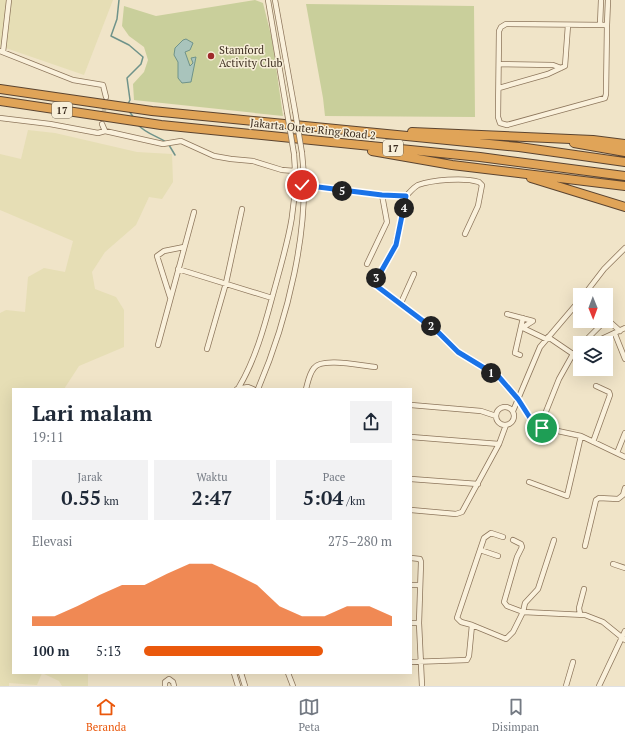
<!DOCTYPE html>
<html lang="id">
<meta charset="utf-8">
<style>
body{margin:0;font-family:"PT Serif",serif;background:#f2f2f3;color:#1f2937;height:100vh;display:flex;flex-direction:column;font-size:15px;white-space:nowrap}
*{box-sizing:border-box;margin:0}
p{font-size:13px;color:#747a83}
.icon{flex:none;width:22px;height:22px;fill:none;stroke:currentColor;stroke-width:2;stroke-linecap:round;stroke-linejoin:round}
.map{position:relative;flex:1;overflow:hidden}
.side{position:absolute;left:12px;top:388px;width:400px;height:286px;display:flex;flex-direction:column;background:#fff;border-radius:0px;box-shadow:0 4px 16px #0002}
.side>*{flex:none}
.needle{width:26px;rotate:179deg}
.buttons{position:absolute;left:573px;top:288px;display:grid;gap:8px}
.buttons a{display:grid;place-items:center;width:40px;height:40px;border-radius:0px;background:#fff;box-shadow:0 4px 16px #0002;font-size:20px}
.pin{position:absolute;display:grid;place-items:center;width:34px;height:34px;color:#fff;margin:-17px;border:2px solid #fff;border-radius:50%;box-shadow:0 1px 4px #0007}
.km{position:absolute;width:20px;height:20px;margin:-10px;border-radius:50%;background:#222;color:#fff;font-size:11px;line-height:20px;text-align:center}
.round{display:grid;place-items:center;flex:none;width:42px;height:42px;border-radius:0px;background:#f2f2f3}
.overview{display:flex;align-items:center;justify-content:space-between;height:68px;padding:0 20px}
h1{font-size:22px;font-weight:700;line-height:30px}
.stats{display:grid;grid-template-columns:repeat(3,1fr);gap:6px;height:68px;padding:4px 20px}
.stats div{display:grid;align-content:center;border-radius:0px;background:#f2f2f3;text-align:center}
.stats b{font-size:20px;font-weight:700}
.stats small{font-size:11px;font-weight:400}
.stats p{font-size:11px}
.chart{height:112px;padding:8px 20px}
.chart p{display:flex;justify-content:space-between}
.chart svg{width:100%;height:72px;margin-top:4px;fill:#ea580c;opacity:.7}
ul{padding:0 20px;list-style:none;font-size:13px}
li{display:grid;grid-template-columns:64px 48px 1fr;align-items:center;height:30px}
li i{height:10px;border-radius:5px;background:#ea580c}
.dock{display:flex;justify-content:space-around;align-items:center;height:56px;border-top:1px solid #e0e1e3;background:#fff;font-size:11px;color:#747a83}
.dock a{display:grid;justify-items:center;gap:2px}
.dock .active{color:#ea580c}
.map>svg:first-child{display:block}
.farmland{fill:#e6deb5}
.green{fill:#c9cf9b}
.water{fill:#a9c4bc;stroke:#6f938a}
.lines{fill:none;stroke-linecap:round;stroke-linejoin:round}
.stream{stroke:#6f938a;stroke-width:1.5}
.minor-tunnel{stroke:#ccc0a6;stroke-width:4.5;stroke-dasharray:4.5 2;stroke-linecap:butt}
.minor-casing{stroke:#8d765c;stroke-width:6}
.motorway-casing{stroke:#5b4430;stroke-width:10}
.minor{stroke:#faf1dc;stroke-width:4.5}
.motorway{stroke:#e0a458;stroke-width:8}
.minor-bridge-casing{stroke:#8d765c;stroke-width:6;stroke-linecap:butt}
.minor-bridge{stroke:#faf1dc;stroke-width:4.5}
.route-casing{stroke:#fff;stroke-width:8}
.route{stroke:#1a73e8;stroke-width:5}
.poi-dot{fill:#9e2a2b;stroke:#f7eed8;stroke-width:1.5}
.labels{text-anchor:middle;dominant-baseline:central;stroke-width:3;stroke-linejoin:round;paint-order:stroke}
.shield{fill:#f7eed8;stroke:#756857;stroke-width:1}
.shield-label{font-size:10px;font-weight:bold;fill:#3d2e20}
.poi-label{font-size:11px;fill:#3d2e20;stroke:#f7eed8;text-anchor:start}
.street-label{font-size:11px;fill:#3d2e20;stroke:#f7eed8}
</style>
<div class="map">
<svg width="625" height="686" viewBox="0 0 625 686">
<rect width="100%" height="100%" fill="#f0e4c8"/>
<path class="farmland" d="M0,0H113L84,75L0,46Z
M28,130L55,133L137,152L172,154L173,182L162,199L149,197L136,225L105,252L92,272L95,289L116,297L124,310V347L79,366L64,389H13V673H42L37,685L9,683V686H0V313L6,310L25,312L28,277L44,268L65,272L73,241L0,210V154L21,159Z
M42,673H88V686H62L59,681Z"/>
<path class="green" d="M255,0L263,3L272,39L283,116L134,100L133,84L144,72L148,60L144,47L129,36L122,26L124,6L156,16Z
M306,4L474,6L475,117L325,116L323,98Z"/>
<path class="water" d="M186,39L193,43L190,50L185,52L190,66L193,63L191,58L196,57L191,82L182,83L178,78V62L174,55L175,48L183,40Z"/>
<g class="lines">
<path class="stream" d="M119,0L117,19L111,36L129,45L143,57L141,64L127,78L130,100L128,104
M129,111L134,118
M138,125C147,134 155,135 166,142
M169,145L175,155"/>
<path class="minor-tunnel" d="M103,118L105,102"/>
<g class="minor-casing">
<path id="minor" d="M268,0L287,112
M275,0L295,111
M506,24L607,25L606,94L605,98L507,125L500,123L498,117L499,31L501,27Z
M600,25L601,0
M607,25L608,0
M0,51L73,80L103,85L106,97
M3,52L9,0
M499,64L553,65L561,68
M499,88L548,74L565,66L568,25
M0,118L50,124L98,133L105,131L163,144L181,141L214,156L231,159L253,161L282,170L295,171
M102,124L105,131
M303,185L382,195L406,196C410,192 413,188 418,185C432,180 464,177 479,182L482,185L478,206L465,234
M406,196V205L404,207L394,250L376,279L375,285L439,333L457,351L499,377L518,399L527,414L539,427L581,436L625,457
M367,264L387,222L382,195
M178,269L272,298
M584,295L604,269L625,248
M170,297L157,256L164,251L184,247
M401,303L414,274
M507,314L533,321L522,328
M523,328L546,339
M615,334L625,359
M548,337L573,354L580,352
M583,343L602,324L610,322L620,331
M593,343L625,328
M158,345L194,212
M207,349L226,283L242,209
M520,355L515,353L523,318
M239,387C255,360 264,328 272,298C286,246 299,210 294,154
M237,389L248,387L253,389
M258,389C287,321 311,228 302,153
M306,389C308,382 309,374 314,368C322,357 362,366 375,367
M411,405L481,411L496,416
M496 416a9 9 0 1 1 18 0a9 9 0 1 1-18 0Z
M513,411L540,347L580,300
M543,419L559,379L573,354L580,347
M411,437L499,444
M593,442L610,395L609,392L596,386
M617,453L625,433
M411,479L478,484
M529,482L567,496L581,436
M411,510L456,514L462,512L499,444L506,425
M513,540L521,544L522,547L517,557L504,602L507,606L523,612L525,603L538,589L554,540
M585,546L596,500L599,498L618,499L623,495L625,488
M480,550L498,556
M411,558L420,559L421,562L419,623L422,686
M613,564L625,568
M411,585H420
M580,614L579,608L584,589
M411,623H419
M472,625L461,622L457,618L484,538L491,533L503,537
M411,662L467,660L469,656L472,625L506,639L513,632L523,612L585,615L603,622L625,640
M234,673L238,686
M241,673L245,686
M288,673L293,686
M165,686V682L169,679L173,682L174,686
M566,686L573,662
M599,686L625,631"/>
</g>
<g class="motorway-casing">
<path id="motorway" d="M0,89L152,111L519,147L625,162
M0,101L161,125L480,157L625,176
M412,132L593,140L625,144
M574,143L625,152
M372,151L452,165L625,186
M531,178L625,207"/>
</g>
<use href="#minor" class="minor"/>
<use href="#motorway" class="motorway"/>
<g class="minor-bridge-casing">
<path id="minor-bridge" d="M295,111L302,153
M287,112L294,154"/>
</g>
<use href="#minor-bridge" class="minor-bridge"/>
</g>
<g class="lines">
<g class="route-casing">
<path id="route" d="M302,185L382,195L406,196L396,245L374,284L439,333L458,352L499,377L518,399L532,421L542,428"/>
</g>
<use href="#route" class="route"/>
</g>
<circle class="poi-dot" cx="211" cy="56" r="4"/>
<g class="labels">
<g class="shield">
<rect x="52" y="102" width="20" height="16" rx="3"/>
<rect x="383" y="140" width="20" height="16" rx="3"/>
</g>
<g class="shield-label">
<text x="62" y="110">17</text>
<text x="393" y="148">17</text>
</g>
<g class="poi-label">
<text x="219" y="50">Stamford<tspan x="219" dy="13">Activity Club</tspan></text>
</g>
<g class="street-label">
<text transform="translate(313 129) rotate(6)">Jakarta Outer Ring Road 2</text>
</g>
</g>
</svg>
<div class="buttons">
<a><svg class="needle" viewBox="-14 -14 28 28"><path d="M0-13l5 13h-10z" fill="#e53935"/><path d="M0 13l5-13h-10z" fill="#747a83"/></svg></a>
<a><svg class="icon" aria-label="layers" viewBox="0 0 24 24"><path d="M12 4l9 5-9 5-9-5zM3 14l9 5 9-5"/></svg></a>
</div>
<div class="pin" style="left:542px;top:428px;background:#1e9e55"><svg class="icon" aria-label="arrive" viewBox="0 0 24 24"><path d="M6 21V4h12l-3 4 3 4H6"/></svg></div>
<div class="pin" style="left:302px;top:185px;background:#d93025"><svg class="icon" aria-label="check" viewBox="0 0 24 24"><path d="M5 12l5 5 9-10"/></svg></div>
<b class="km" style="left:491px;top:373px">1</b>
<b class="km" style="left:431px;top:326px">2</b>
<b class="km" style="left:376px;top:278px">3</b>
<b class="km" style="left:404px;top:208px">4</b>
<b class="km" style="left:342px;top:191px">5</b>
<section class="side">
<div class="overview"><div><h1>Lari malam</h1><p>19:11</p></div><a class="round"><svg class="icon" aria-label="share" viewBox="0 0 24 24"><path d="M12 15V3M7 8l5-5 5 5M5 13v7h14v-7"/></svg></a></div>
<div class="stats">
<div><p>Jarak</p><b>0.55<small> km</small></b></div>
<div><p>Waktu</p><b>2:47</b></div>
<div><p>Pace</p><b>5:04<small> /km</small></b></div>
</div>
<div class="chart"><p><span>Elevasi</span>275–280 m</p>
<svg viewBox="0 0 160 44" preserveAspectRatio="none"><path d="M0 44V38L10 38L20 32L30 25L40 19L50 19L60 12L70 6L80 6L90 12L100 19L110 32L120 38L130 38L140 32L150 32L160 38V44z"/></svg>
</div>
<ul>
<li><b>100 m</b>5:13<i style="width:72%"></i></li>
</ul>
</section>
</div>
<nav class="dock">
<a class="active"><svg class="icon" aria-label="home" viewBox="0 0 24 24"><path d="M3 11l9-7 9 7M6 9v11h12V9"/></svg>Beranda</a>
<a><svg class="icon" aria-label="map" viewBox="0 0 24 24"><path d="M3 6l6-2 6 2 6-2v14l-6 2-6-2-6 2zM9 4v14M15 6v14"/></svg>Peta</a>
<a><svg class="icon" aria-label="saved" viewBox="0 0 24 24"><path d="M7 4h10v16l-5-4-5 4z"/></svg>Disimpan</a>
</nav>
